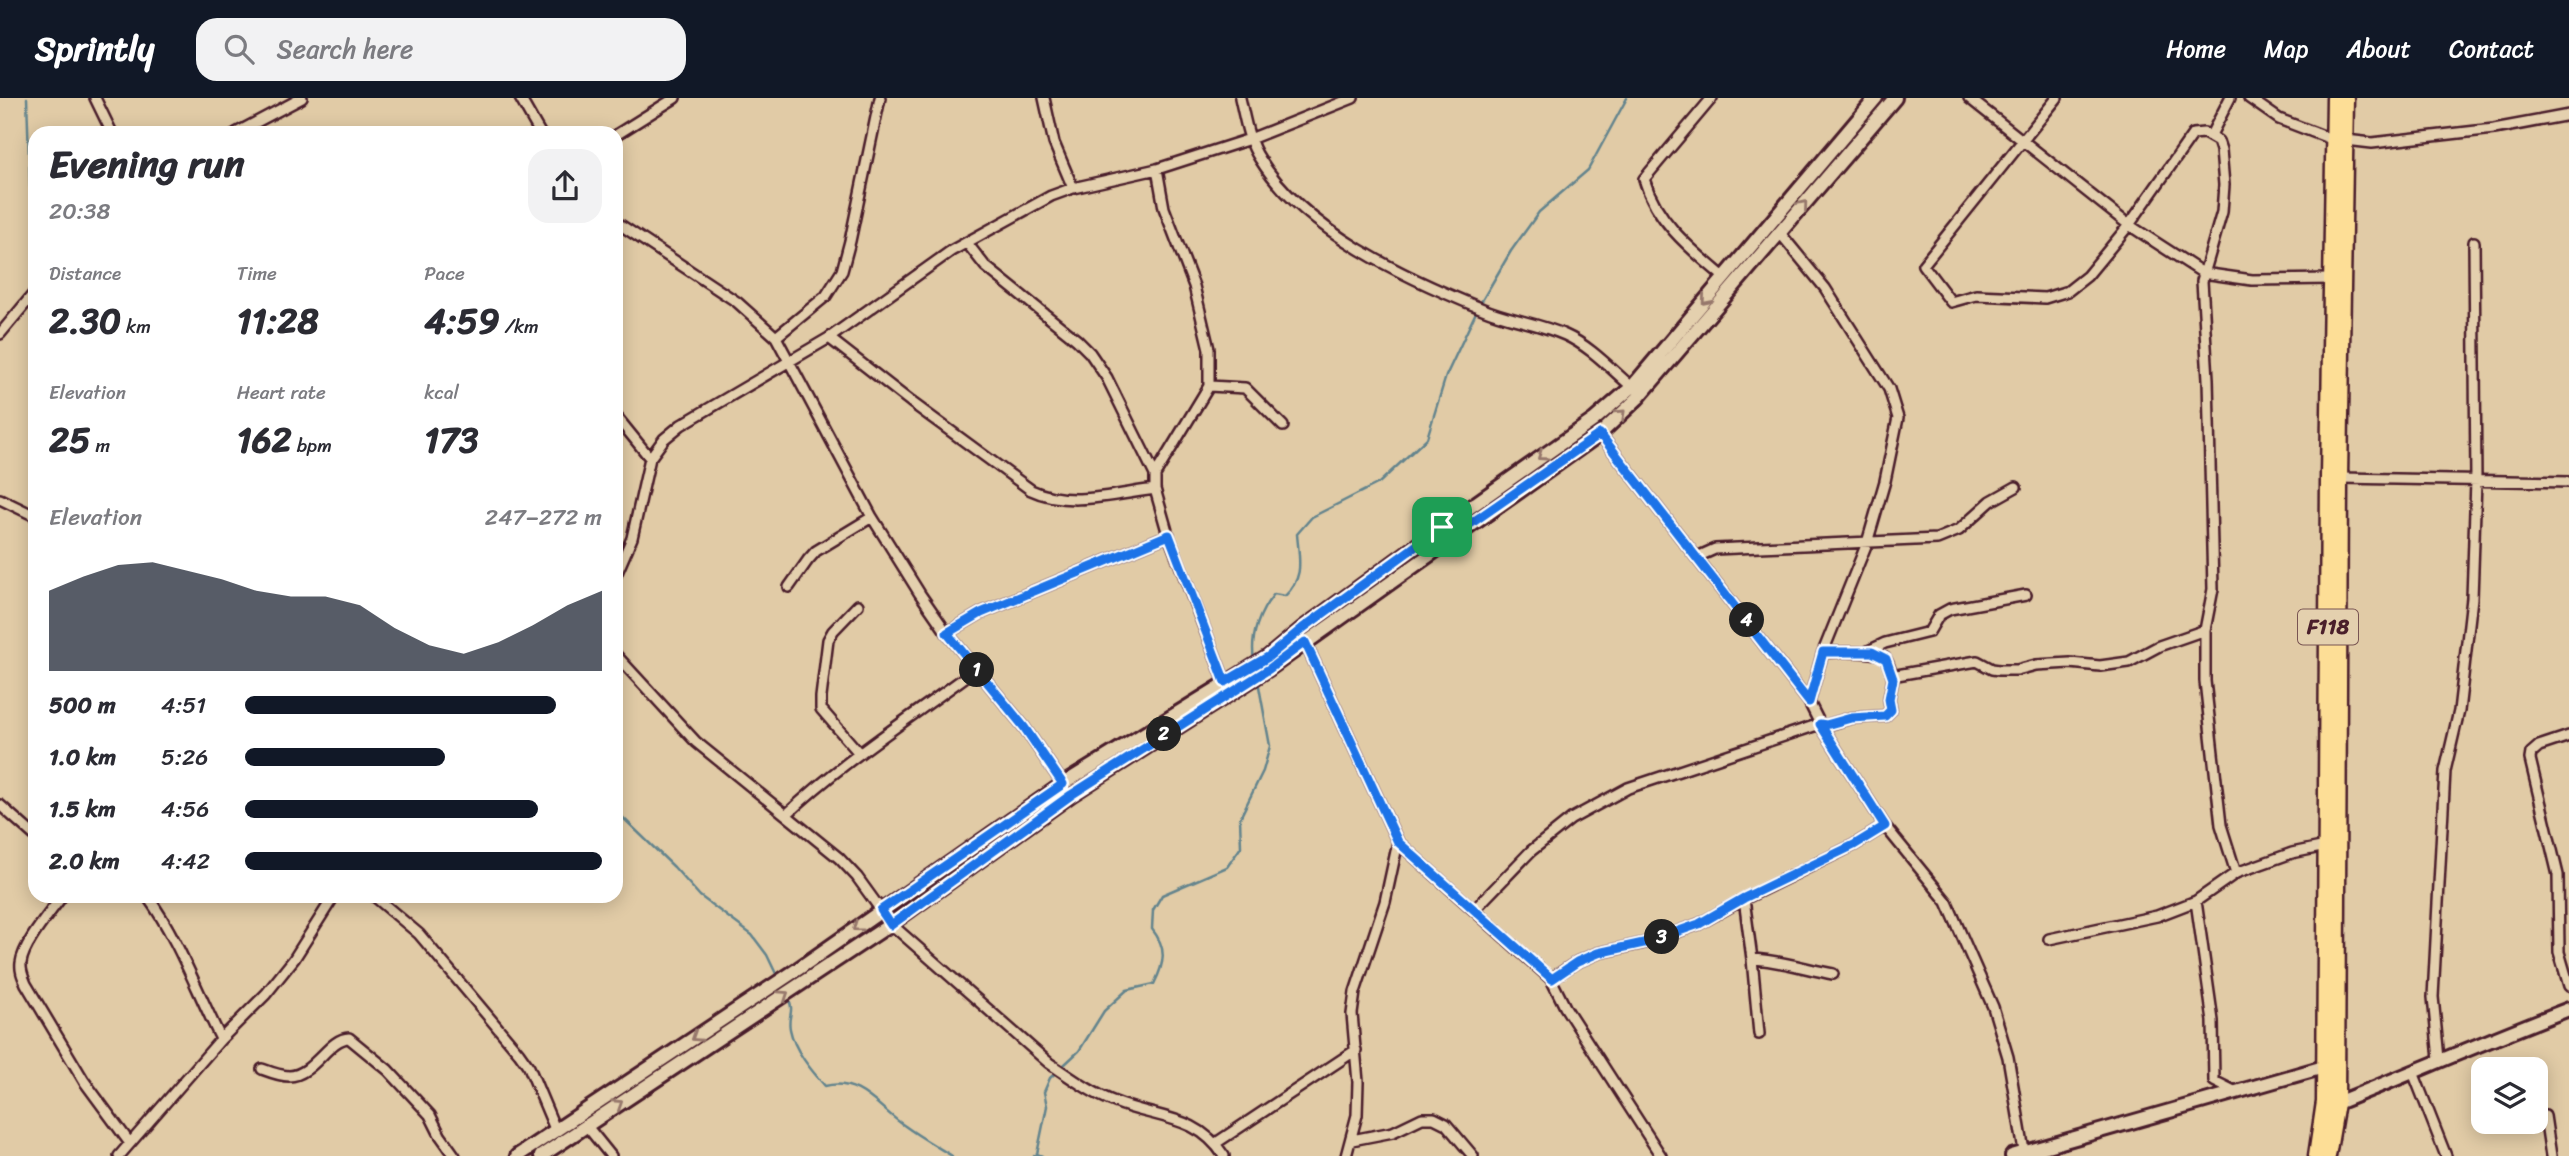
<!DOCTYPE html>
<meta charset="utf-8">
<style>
body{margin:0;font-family:Sriracha,sans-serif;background:#f2f2f3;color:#2b2b33;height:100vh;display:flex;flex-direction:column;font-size:26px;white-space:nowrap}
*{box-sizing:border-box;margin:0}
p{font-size:23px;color:#7c7c81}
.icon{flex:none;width:38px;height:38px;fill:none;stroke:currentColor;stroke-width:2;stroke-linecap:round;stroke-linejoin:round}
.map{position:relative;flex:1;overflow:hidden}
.side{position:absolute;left:28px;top:28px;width:595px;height:777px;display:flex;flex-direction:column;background:#fff;border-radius:21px;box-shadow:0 4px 18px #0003}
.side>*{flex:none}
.tools{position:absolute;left:2471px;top:959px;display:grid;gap:14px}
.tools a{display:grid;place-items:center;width:77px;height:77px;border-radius:14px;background:#fff;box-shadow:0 4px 18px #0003;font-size:35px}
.pin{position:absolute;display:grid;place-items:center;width:60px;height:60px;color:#fff;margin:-30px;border-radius:14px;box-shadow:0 4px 10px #0006}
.km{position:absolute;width:35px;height:35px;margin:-18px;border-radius:50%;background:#222;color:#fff;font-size:19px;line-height:35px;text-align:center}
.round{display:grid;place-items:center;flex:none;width:74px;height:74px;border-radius:21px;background:#f2f2f3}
.overview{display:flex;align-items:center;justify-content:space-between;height:119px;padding:0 21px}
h1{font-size:38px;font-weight:800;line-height:52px}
.figures{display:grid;grid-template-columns:repeat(3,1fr);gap:10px;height:119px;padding:7px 21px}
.figures div{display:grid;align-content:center}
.figures b{font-size:35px;font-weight:800}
.figures small{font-size:19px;font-weight:400}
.figures p{font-size:19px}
.chart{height:196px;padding:14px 21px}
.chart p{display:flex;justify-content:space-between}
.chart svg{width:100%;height:126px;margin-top:7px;fill:#111827;opacity:.7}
ul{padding:0 21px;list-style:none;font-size:23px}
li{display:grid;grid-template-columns:112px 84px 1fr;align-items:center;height:52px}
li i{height:18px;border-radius:9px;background:#111827}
header{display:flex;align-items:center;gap:42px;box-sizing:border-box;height:98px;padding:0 35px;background:#111827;color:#fff}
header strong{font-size:33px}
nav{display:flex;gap:38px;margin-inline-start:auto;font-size:24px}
.search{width:490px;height:63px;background:#f2f2f3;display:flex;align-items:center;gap:18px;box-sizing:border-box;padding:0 24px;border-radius:21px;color:#7c7c81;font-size:26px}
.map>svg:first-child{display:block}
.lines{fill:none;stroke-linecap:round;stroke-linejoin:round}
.stream{stroke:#64848d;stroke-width:2.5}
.street-casing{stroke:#4a1f2b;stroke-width:14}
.secondary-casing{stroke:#4a1f2b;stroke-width:18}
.primary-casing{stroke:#4a1f2b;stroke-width:19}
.street{stroke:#e4d0ae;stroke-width:9}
.secondary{stroke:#e4d0ae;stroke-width:12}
.primary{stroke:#fdde96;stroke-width:14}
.oneway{stroke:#97786c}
.route-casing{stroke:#fff;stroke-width:14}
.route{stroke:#1a73e8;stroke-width:9}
.labels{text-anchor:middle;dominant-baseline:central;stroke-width:7;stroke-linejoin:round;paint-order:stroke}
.shield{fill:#e4d0ae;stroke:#785452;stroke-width:2}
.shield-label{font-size:21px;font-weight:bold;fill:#4a1f2b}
</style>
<header>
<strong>Sprintly</strong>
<div class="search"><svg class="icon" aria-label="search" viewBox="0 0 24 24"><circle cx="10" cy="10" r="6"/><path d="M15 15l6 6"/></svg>Search here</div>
<nav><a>Home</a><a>Map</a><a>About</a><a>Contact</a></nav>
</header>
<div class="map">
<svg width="2569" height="1058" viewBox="0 0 2569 1058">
<rect width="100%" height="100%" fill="#e1cba6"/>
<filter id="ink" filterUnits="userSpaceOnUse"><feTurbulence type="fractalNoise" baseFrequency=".0143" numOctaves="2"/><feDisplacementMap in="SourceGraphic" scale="14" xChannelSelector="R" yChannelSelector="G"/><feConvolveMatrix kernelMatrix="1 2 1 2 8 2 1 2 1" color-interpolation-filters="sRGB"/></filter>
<g filter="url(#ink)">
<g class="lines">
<path class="stream" d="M27,0L30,89L35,126
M1480,206L1511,153L1539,114L1588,72L1627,0
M1254,562C1250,539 1259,514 1274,496L1285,498C1305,478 1299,462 1297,436L1312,419L1379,385L1427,340L1446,278L1477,212
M616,713L674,769L700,798L752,837L767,857L778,880
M787,898C796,915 787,916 790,931C794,952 811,972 825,988C860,979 879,1011 905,1028C920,1039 936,1048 952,1058
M1037,1056L1047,1008L1044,994L1050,980L1079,953L1104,913L1127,892L1154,886C1165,864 1167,850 1152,831L1153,812L1162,797L1227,769L1241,749L1240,720L1263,673L1270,648L1258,583
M1034,1058L1037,1056L1042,1058"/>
<g class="street-casing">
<path id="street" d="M95,0L112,35
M520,0L540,35
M1044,0L1054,45L1073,90
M1240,0C1245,21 1248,43 1260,61C1304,133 1406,180 1483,211C1509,222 1538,225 1565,237C1590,248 1611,271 1632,289
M1712,0L1644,81C1657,125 1692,152 1725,180
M1969,0L2129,127L2203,175L2252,182L2332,181
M2057,0L1923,167L1951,204L1976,197L2045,200L2068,193L2087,178L2129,127L2193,36L2204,35L2218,43L2221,52L2224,87L2222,114L2202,183L2208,281L2213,491L2205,532V583L2221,727L2236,775
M2249,0L2279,21L2334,42
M236,35L302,0
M616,37L675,0
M2211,37L2230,0
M2346,42L2372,45L2494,31L2569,17
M616,124L737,204L776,239L872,419L920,496L947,535L1024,629L1063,686
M1780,135L1825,190L1889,291L1898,320L1885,383L1867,445L1823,554L1809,604
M967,145L985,168L1077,242L1090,255L1107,280L1155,377V391L1167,433L1225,584
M0,236L35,194
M776,239L826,198L842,173L850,143L880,0
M829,240L911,304L1031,392C1069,410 1115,396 1155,391
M1209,288L1245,290L1283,328
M616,318L650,360
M1600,336L1809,604L1820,626L1885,728L1947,804L1993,909L2008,959L2024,1053
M1155,377L1209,288V251L1194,188L1164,110L1157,71
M2340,380L2569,384
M0,401L35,418
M1697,459L1715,451L1937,441L1959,432L1991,403L2016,389
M616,477L632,440L650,360L664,341L681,327L829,240L951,153L1051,98L1073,90L1157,71L1250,41L1353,0
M789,489L808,462L816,453L872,419
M858,507L833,533L828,542L821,599V611L859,655
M947,535L981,515L1169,437
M1305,544L1398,744L1551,881L1565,909L1661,1058
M1868,553L1885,545L1929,534L1939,517L1950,511L2026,497
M1823,554C1837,555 1876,551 1885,560C1889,565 1891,575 1893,581L1897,577L1977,563L1992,571L1999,572H2017L2036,567L2070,565L2100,568L2129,564L2159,548L2205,532
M616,557L696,644L839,760L857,779L891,826L1049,965C1070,979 1091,995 1115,1004C1156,1021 1197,1016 1224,1058
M2569,638L2539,648L2531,655L2530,661L2558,777L2559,854L2569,888
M0,707L35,738
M786,717C844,662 912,619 976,571
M62,798C51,814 23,846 21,865C20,873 23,879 26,886L84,983L129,1044
M147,798C178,840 197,894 221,941
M374,798L419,836L519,955L529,969L555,1031
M1744,801L1752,861C1779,862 1806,871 1833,876
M2196,803L2213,923L2214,983L2236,994
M1474,812L1531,753L1571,721L1628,690L1820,626L1827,627L1851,620L1885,618L1891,612L1889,601L1893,581
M2049,841L2157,818L2196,803L2236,775L2292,755L2326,748
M1752,861L1759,936
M1551,881L1577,864L1598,855L1649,844L1699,826L1744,801L1854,747L1885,728
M2439,961L2433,899L2445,673L2459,613L2472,500L2476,383L2474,144
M262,971C270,974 280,978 289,978C313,978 329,940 349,940L388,972L430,1017L440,1037L455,1058
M2413,974L2446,1058
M2545,1018L2551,1058
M586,1027L611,1058
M1352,1042L1393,1034L1422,1020H1434L1446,1026L1473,1058
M1216,1045L1356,952
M119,1058L221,941L266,896L294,861L334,798
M1346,1058L1357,1017L1358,984L1352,916L1355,894L1385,804L1398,744"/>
</g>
<g class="secondary-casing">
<path id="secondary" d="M2337,1005C2414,974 2491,941 2569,911
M517,1058L798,871L1063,686L1268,559L1303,530L1442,429L1594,322L1632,289L1876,0
M541,1058L891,826L1071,697L1269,571L1600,336L1638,300L1895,0
M2012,1058L2324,969"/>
</g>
<g class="primary-casing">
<path id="primary" d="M2316,1058L2324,1004L2328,380L2334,0
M2328,1058L2337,1005L2340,380L2346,0"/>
</g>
<use href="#street" class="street"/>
<use href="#secondary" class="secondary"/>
<use href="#primary" class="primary"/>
</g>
<defs><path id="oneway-chevron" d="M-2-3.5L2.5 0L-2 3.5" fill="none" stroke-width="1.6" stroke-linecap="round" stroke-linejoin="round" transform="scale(1.75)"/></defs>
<g class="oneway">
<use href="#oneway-chevron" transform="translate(1803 107) rotate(-50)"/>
<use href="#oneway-chevron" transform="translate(1706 202) rotate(131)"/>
<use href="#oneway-chevron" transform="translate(1621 316) rotate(-43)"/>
<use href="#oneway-chevron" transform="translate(1542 358) rotate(145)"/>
<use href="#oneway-chevron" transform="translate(857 829) rotate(144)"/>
<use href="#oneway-chevron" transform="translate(784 897) rotate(-34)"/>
<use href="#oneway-chevron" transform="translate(696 939) rotate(147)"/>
<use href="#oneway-chevron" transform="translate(618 1006) rotate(-33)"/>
</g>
</g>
<g class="lines" filter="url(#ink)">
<g class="route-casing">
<path id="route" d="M1600,336L1809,604L1823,554H1872L1886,561L1893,581L1889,601L1891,612L1885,618L1851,620L1826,627L1820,626L1885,728L1854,747L1744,800L1699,826L1648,844L1598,855L1577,864L1552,881L1398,744L1305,544L1269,571L1071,697L891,827L881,812L1063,686L1024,629L947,535L981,515L1169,437L1225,584L1268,559L1303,530L1442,429L1450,440Z"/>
</g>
<use href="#route" class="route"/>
</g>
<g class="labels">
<rect class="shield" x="2298" y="511.5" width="60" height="35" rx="5"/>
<g class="shield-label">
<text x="2328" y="529">F118</text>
</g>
</g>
</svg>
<div class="tools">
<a><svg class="icon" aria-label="layers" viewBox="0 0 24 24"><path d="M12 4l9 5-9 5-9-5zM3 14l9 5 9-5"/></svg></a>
</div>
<div class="pin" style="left:1442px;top:429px;background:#1e9e55"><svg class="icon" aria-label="arrive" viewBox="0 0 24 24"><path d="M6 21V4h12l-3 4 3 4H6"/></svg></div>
<b class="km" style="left:977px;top:572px">1</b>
<b class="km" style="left:1164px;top:636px">2</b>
<b class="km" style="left:1662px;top:839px">3</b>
<b class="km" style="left:1747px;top:522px">4</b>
<section class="side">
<div class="overview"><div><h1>Evening run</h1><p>20:38</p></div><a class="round"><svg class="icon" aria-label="share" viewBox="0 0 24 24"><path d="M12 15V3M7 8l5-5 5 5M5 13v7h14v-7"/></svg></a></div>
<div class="figures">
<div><p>Distance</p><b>2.30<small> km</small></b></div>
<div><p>Time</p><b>11:28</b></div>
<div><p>Pace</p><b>4:59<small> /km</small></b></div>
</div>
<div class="figures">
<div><p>Elevation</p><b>25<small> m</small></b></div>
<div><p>Heart rate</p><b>162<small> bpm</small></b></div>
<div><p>kcal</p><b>173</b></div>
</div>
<div class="chart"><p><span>Elevation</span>247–272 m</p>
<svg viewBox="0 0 160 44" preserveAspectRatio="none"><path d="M0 44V16L10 11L20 7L30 6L40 9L50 12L60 16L70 18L80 18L90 21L100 29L110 35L120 38L130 34L140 28L150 21L160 16V44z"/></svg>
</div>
<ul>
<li><b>500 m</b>4:51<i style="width:87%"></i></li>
<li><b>1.0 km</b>5:26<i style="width:56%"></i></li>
<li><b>1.5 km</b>4:56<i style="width:82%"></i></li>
<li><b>2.0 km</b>4:42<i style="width:100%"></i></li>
</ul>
</section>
</div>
